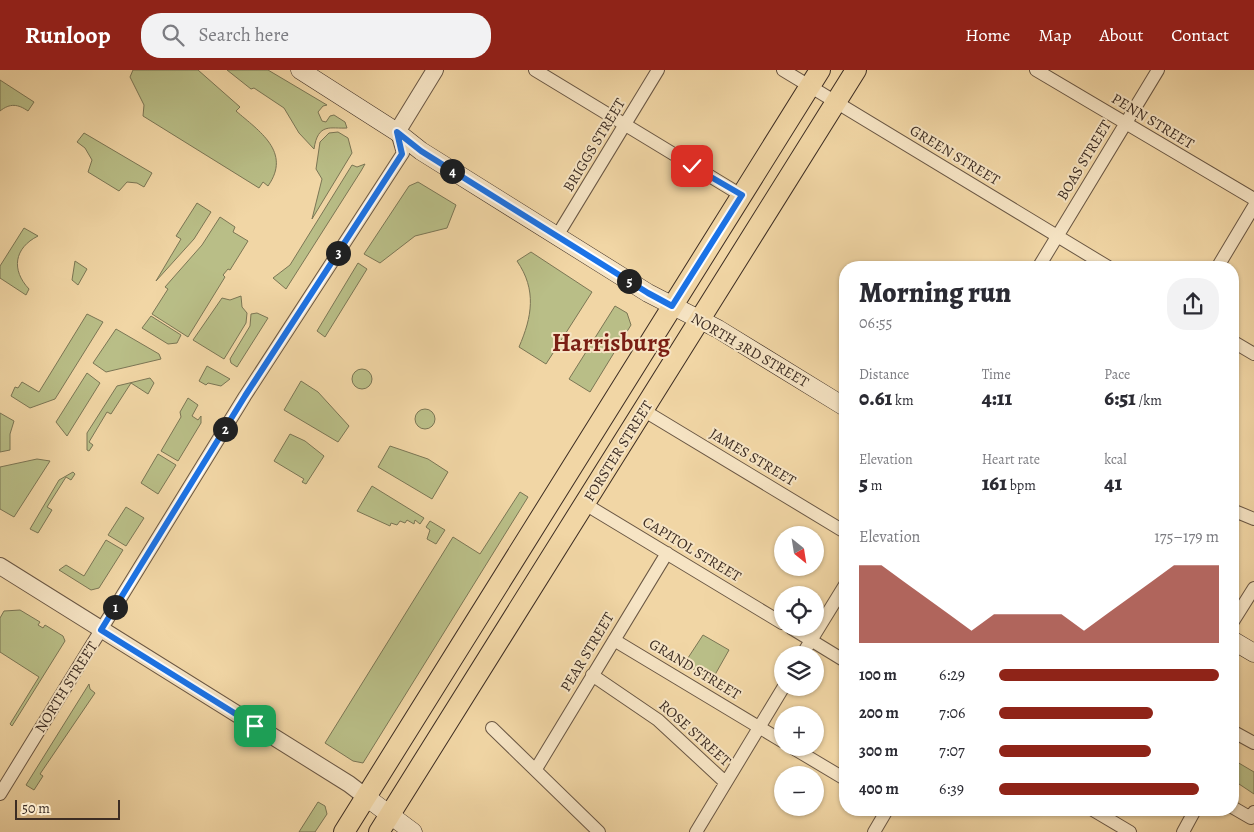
<!DOCTYPE html>
<meta charset="utf-8">
<style>
body{margin:0;font-family:Alegreya,serif;background:#f2f2f3;color:#2b2b33;height:100vh;display:flex;flex-direction:column;font-size:19px;white-space:nowrap}
*{box-sizing:border-box;margin:0}
p{font-size:16px;color:#7c7c81}
.icon{flex:none;width:28px;height:28px;fill:none;stroke:currentColor;stroke-width:2;stroke-linecap:round;stroke-linejoin:round}
.map{position:relative;flex:1;overflow:hidden}
.panel{position:absolute;left:839px;top:191px;width:400px;height:555px;display:flex;flex-direction:column;background:#fff;border-radius:20px;box-shadow:0 1px 4px #0004}
.panel>*{flex:none}
.needle{width:32px;rotate:150deg}
.fabs{position:absolute;left:774px;top:456px;display:grid;gap:10px}
.fabs a{display:grid;place-items:center;width:50px;height:50px;border-radius:50%;background:#fff;box-shadow:0 1px 4px #0004;font-size:25px}
.scale{position:absolute;left:15px;bottom:12px;width:105px;box-sizing:border-box;padding-left:5px;border:2px solid #3d2d23;border-top:0;font-size:14px;line-height:18px;white-space:nowrap;color:#3d2d23;-webkit-text-stroke:4px #f6e4c4;paint-order:stroke}
.pin{position:absolute;display:grid;place-items:center;width:42px;height:42px;color:#fff;margin:-21px;border-radius:10px;box-shadow:0 2px 8px #0006}
.km{position:absolute;width:25px;height:25px;margin:-12px;border-radius:50%;background:#222;color:#fff;font-size:14px;line-height:25px;text-align:center}
.round{display:grid;place-items:center;flex:none;width:52px;height:52px;border-radius:20px;background:#f2f2f3}
.summary{display:flex;align-items:center;justify-content:space-between;height:85px;padding:0 20px}
h1{font-size:28px;font-weight:800;line-height:38px}
.stats{display:grid;grid-template-columns:repeat(3,1fr);gap:8px;height:85px;padding:5px 20px}
.stats div{display:grid;align-content:center}
.stats b{font-size:21px;font-weight:800}
.stats small{font-size:14px;font-weight:400}
.stats p{font-size:14px}
.chart{height:140px;padding:10px 20px}
.chart p{display:flex;justify-content:space-between}
.chart svg{width:100%;height:90px;margin-top:5px;fill:#8f2418;opacity:.7}
ul{padding:0 20px;list-style:none;font-size:16px}
li{display:grid;grid-template-columns:80px 60px 1fr;align-items:center;height:38px}
li i{height:12px;border-radius:6px;background:#8f2418}
header{display:flex;align-items:center;gap:30px;box-sizing:border-box;height:70px;padding:0 25px;background:#8f2418;color:#fff}
header strong{font-size:24px}
nav{display:flex;gap:28px;margin-inline-start:auto;font-size:18px}
.search{width:350px;height:45px;background:#f2f2f3;display:flex;align-items:center;gap:12px;box-sizing:border-box;padding:0 18px;border-radius:20px;color:#7c7c81;font-size:19px}
.map>svg:first-child{display:block}
.green{fill:#b9be87;stroke:#7b7655}
.lines{fill:none;stroke-linecap:round;stroke-linejoin:round}
.minor-casing{stroke:#6a5744;stroke-width:14}
.tertiary-casing{stroke:#6a5744;stroke-width:18}
.secondary-casing{stroke:#3d2d23;stroke-width:19}
.primary-casing{stroke:#3d2d23;stroke-width:22}
.minor{stroke:#f6e4c4;stroke-width:12}
.tertiary{stroke:#f6e4c4;stroke-width:16}
.secondary{stroke:#f6e4c4;stroke-width:18}
.primary{stroke:#f1d6a5;stroke-width:20}
.route-casing{stroke:#fff;stroke-width:10}
.route{stroke:#1a73e8;stroke-width:6}
.labels{text-anchor:middle;dominant-baseline:central;stroke-width:4;stroke-linejoin:round;paint-order:stroke}
.street-label{font-size:15px;fill:#3d2d23;stroke:#f6e4c4}
.town-label{font-size:25px;font-weight:bold;fill:#7a1f14;stroke:#f6e4c4}
</style>
<header>
<strong>Runloop</strong>
<div class="search"><svg class="icon" aria-label="search" viewBox="0 0 24 24"><circle cx="10" cy="10" r="6"/><path d="M15 15l6 6"/></svg>Search here</div>
<nav><a>Home</a><a>Map</a><a>About</a><a>Contact</a></nav>
</header>
<div class="map">
<svg width="1254" height="762" viewBox="0 0 1254 762">
<rect width="100%" height="100%" fill="#f1d6a5"/>
<filter id="stains"><feTurbulence type="fractalNoise" baseFrequency=".004" numOctaves="4"/><feColorMatrix values="0 0 0 0 .2 0 0 0 0 .09 0 0 0 0 .02 0 0 0 .5 -.17"/></filter>
<radialGradient id="worn" r=".72"><stop offset=".6" stop-color="#630" stop-opacity="0"/><stop offset="1" stop-color="#630" stop-opacity=".3"/></radialGradient>
<path class="green" d="M133,0H198L240,37L236,41C259,61 292,82 268,116L263,112L259,118L143,46L144,35L130,7Z
M227,0H268L327,35L323,36L318,42L322,51L326,52L330,46L334,45L345,52L347,58C331,59 318,52 314,79L299,63L284,38L254,18L251,19Z
M0,10L34,32L28,41C18,34 10,33 0,41Z
M338,62L348,68L352,83L312,149L322,109L316,99L320,72L329,63Z
M84,63L152,103L144,117L137,113L127,112L119,121L88,102L92,90L85,78L77,72Z
M365,94L361,101L286,219L273,208L290,195L352,95L357,97Z
M418,112L456,135L447,158L415,166L380,193L364,184L409,116Z
M197,133L211,142L194,169L156,211L181,169L176,166Z
M220,147L235,157L233,162L248,171L230,200L228,199L223,205L225,207L188,267L152,244L168,219L165,217L202,175Z
M24,158L38,166C14,178 11,200 29,219L26,225L0,208V196Z
M531,182L592,222L546,294L519,277C532,247 537,220 517,191Z
M75,191L87,199L78,215L72,210Z
M358,193L367,199L325,267L317,261Z
M241,226L242,237L247,243L246,253L224,289L193,270L222,228L230,230Z
M615,236L627,243L631,255L590,322L569,309Z
M257,243L268,248L237,297L231,293L230,289L250,256L251,244Z
M87,244L103,252L55,329L30,338L11,326L15,317L18,318L22,312L39,322Z
M151,246L181,265L177,273L168,274L142,258Z
M116,259L159,284L161,289L106,302L93,293Z
M207,296L230,309L221,316L208,313L206,315L199,311Z
M352 309a10 10 0 1 1 20 0a10 10 0 1 1-20 0Z
M87,303L100,313L67,366L56,352Z
M150,308L154,313L148,324L131,313L111,344L107,342L89,372L93,375L89,381L87,380V363L117,316Z
M301,311L318,322L349,356L338,372L284,340Z
M188,328L198,335L192,346L198,350L201,346V353L178,391L161,381L181,347L180,342Z
M415 349a10 10 0 1 1 20 0a10 10 0 1 1-20 0Z
M0,343L14,351L10,364V380L0,382Z
M290,364L305,371L324,386L306,414L302,412L304,409L274,391Z
M390,376L428,389L448,402L432,429L378,397Z
M158,384L176,395L158,424L141,413Z
M37,389L50,391L14,447L0,439V397Z
M73,402L75,404L71,410L66,407L47,437L52,440L38,463L30,459L59,410Z
M372,416L424,448L420,454L415,450L414,454L407,450L405,453L400,451L397,455L391,453L390,456L357,441Z
M520,422L528,427L363,693L353,691L325,673L453,467L480,484Z
M126,437L144,448L126,476L108,465Z
M430,451L445,460L436,474L427,469L430,460L426,457Z
M106,470L123,480L99,518L91,520L59,500L66,495L84,506Z
M20,540L40,552L38,555L43,558L45,555L63,566L65,571L12,656L10,654L39,607L0,582V548L4,541Z
M703,565L729,580L712,610L684,594Z
M89,614L90,619L95,623L40,704L43,706L34,720L26,715Z
M1232,689L1254,702V724L1233,710Z
M318,732L325,736L327,744L315,762H299Z"/>
<g class="lines">
<g class="minor-casing">
<path id="minor" d="M535,0L741,125
M783,0L1110,198
M1036,0L1254,129
M557,166L658,0
M1038,198L1158,0
M1217,198L1254,136
M1232,271L1254,284
M643,340L845,462
M585,434L782,553
M1237,442L1254,449
M1232,553L1254,518
M791,558L845,591
M614,570L782,671
M802,585L845,515
M592,605L658,650L725,712
M492,658L599,762
M1232,661L1254,673
M793,678L845,709
M536,699L667,483
M0,724L245,326L403,83L397,62
M1232,737L1251,748L1254,742
M1093,740L1130,762
M696,762L783,618
M874,762L887,740
M1183,762L1195,740"/>
</g>
<g class="tertiary-casing">
<path id="tertiary" d="M397,62L435,0
M0,496L349,714L366,727"/>
</g>
<g class="secondary-casing">
<path id="secondary" d="M300,0L397,62L421,81L648,223L718,259L845,337
M1232,570L1254,583
M366,727L413,762"/>
</g>
<g class="primary-casing">
<path id="primary" d="M344,762L820,0
M379,762L856,0"/>
</g>
<use href="#minor" class="minor"/>
<use href="#tertiary" class="tertiary"/>
<use href="#secondary" class="secondary"/>
<use href="#primary" class="primary"/>
</g>
<g class="lines">
<g class="route-casing">
<path id="route" d="M255,656L101,560L245,326L402,84L397,62L421,81L648,223L672,236L742,125L692,96"/>
</g>
<use href="#route" class="route"/>
</g>
<g class="labels">
<g class="street-label">
<text transform="translate(1153 51) rotate(31)">PENN STREET</text>
<text transform="translate(594 75) rotate(-59)">BRIGGS STREET</text>
<text transform="translate(955 85) rotate(31)">GREEN STREET</text>
<text transform="translate(1084 90) rotate(-59)">BOAS STREET</text>
<text transform="translate(750 280) rotate(30)">NORTH 3RD STREET</text>
<text transform="translate(618 381) rotate(-58)">FORSTER STREET</text>
<text transform="translate(753 387) rotate(31)">JAMES STREET</text>
<text transform="translate(692 479) rotate(31)">CAPITOL STREET</text>
<text transform="translate(587 582) rotate(-59)">PEAR STREET</text>
<text transform="translate(695 599) rotate(31)">GRAND STREET</text>
<text transform="translate(66 617) rotate(-58)">NORTH STREET</text>
<text transform="translate(695 663) rotate(42)">ROSE STREET</text>
</g>
<g class="town-label">
<text x="611" y="273">Harrisburg</text>
</g>
</g>
<rect width="100%" height="100%" filter="url(#stains)"/>
<rect width="100%" height="100%" fill="url(#worn)"/>
</svg>
<div class="fabs">
<a><svg class="needle" viewBox="-14 -14 28 28"><path d="M0-13l5 13h-10z" fill="#e53935"/><path d="M0 13l5-13h-10z" fill="#7c7c81"/></svg></a>
<a><svg class="icon" aria-label="locate" viewBox="0 0 24 24"><circle cx="12" cy="12" r="6"/><path d="M12 2v4M12 18v4M2 12h4M18 12h4"/></svg></a>
<a><svg class="icon" aria-label="layers" viewBox="0 0 24 24"><path d="M12 4l9 5-9 5-9-5zM3 14l9 5 9-5"/></svg></a>
<a>+</a>
<a>−</a>
</div>
<div class="scale">50 m</div>
<div class="pin" style="left:255px;top:656px;background:#1e9e55"><svg class="icon" aria-label="arrive" viewBox="0 0 24 24"><path d="M6 21V4h12l-3 4 3 4H6"/></svg></div>
<div class="pin" style="left:692px;top:96px;background:#d93025"><svg class="icon" aria-label="check" viewBox="0 0 24 24"><path d="M5 12l5 5 9-10"/></svg></div>
<b class="km" style="left:115px;top:537px">1</b>
<b class="km" style="left:225px;top:359px">2</b>
<b class="km" style="left:338px;top:183px">3</b>
<b class="km" style="left:452px;top:101px">4</b>
<b class="km" style="left:629px;top:211px">5</b>
<section class="panel">
<div class="summary"><div><h1>Morning run</h1><p>06:55</p></div><a class="round"><svg class="icon" aria-label="share" viewBox="0 0 24 24"><path d="M12 15V3M7 8l5-5 5 5M5 13v7h14v-7"/></svg></a></div>
<div class="stats">
<div><p>Distance</p><b>0.61<small> km</small></b></div>
<div><p>Time</p><b>4:11</b></div>
<div><p>Pace</p><b>6:51<small> /km</small></b></div>
</div>
<div class="stats">
<div><p>Elevation</p><b>5<small> m</small></b></div>
<div><p>Heart rate</p><b>161<small> bpm</small></b></div>
<div><p>kcal</p><b>41</b></div>
</div>
<div class="chart"><p><span>Elevation</span>175–179 m</p>
<svg viewBox="0 0 160 44" preserveAspectRatio="none"><path d="M0 44V6L10 6L20 14L30 22L40 30L50 38L60 30L70 30L80 30L90 30L100 38L110 30L120 22L130 14L140 6L150 6L160 6V44z"/></svg>
</div>
<ul>
<li><b>100 m</b>6:29<i style="width:100%"></i></li>
<li><b>200 m</b>7:06<i style="width:70%"></i></li>
<li><b>300 m</b>7:07<i style="width:69%"></i></li>
<li><b>400 m</b>6:39<i style="width:91%"></i></li>
</ul>
</section>
</div>
